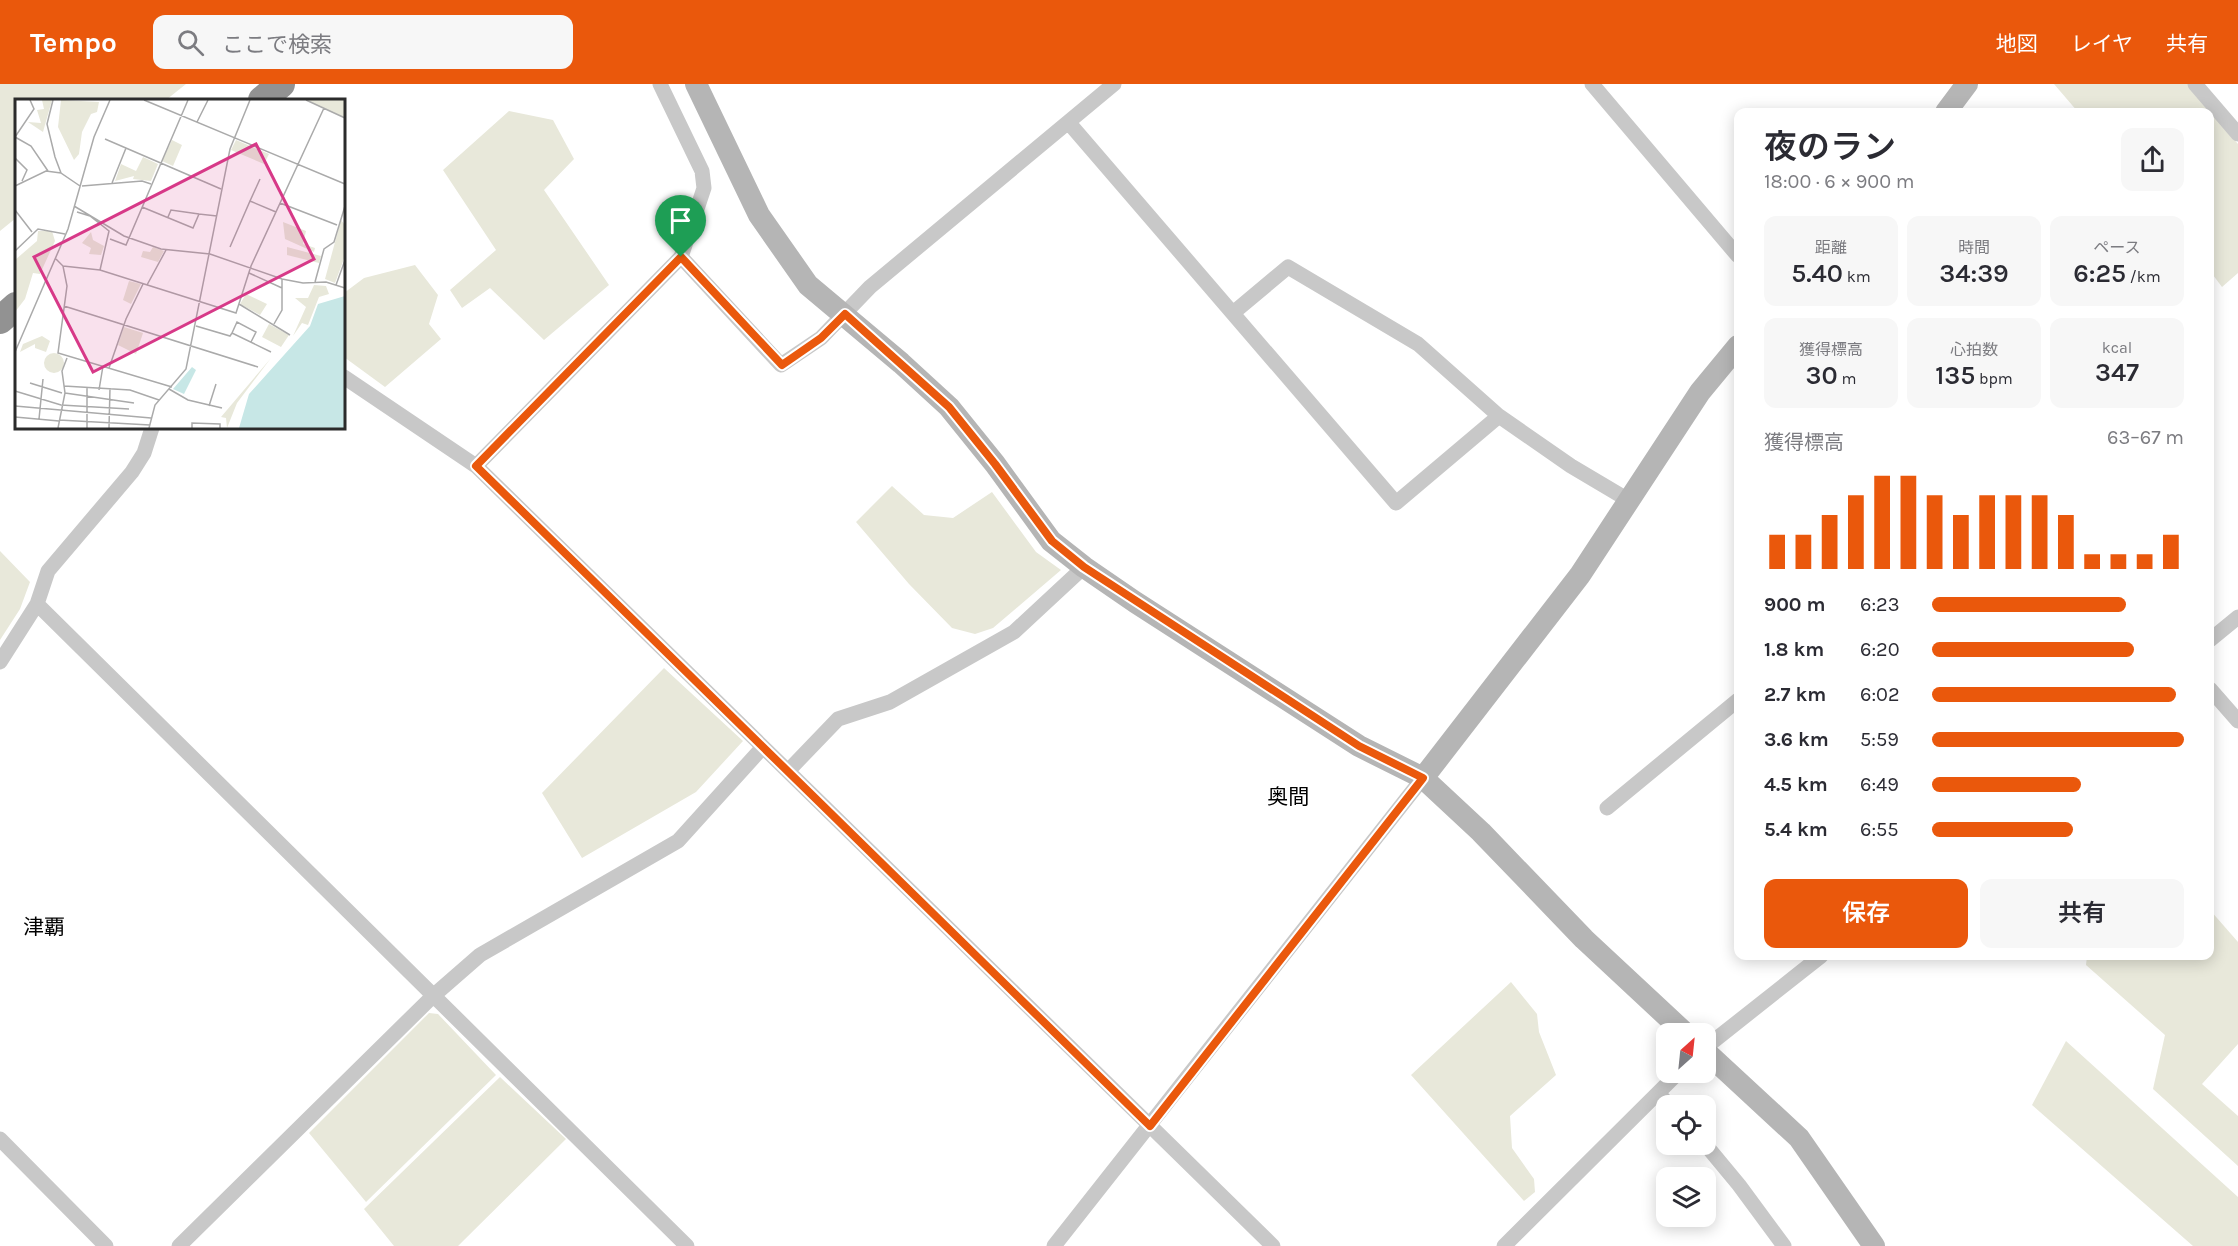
<!DOCTYPE html>
<html lang="ja">
<meta charset="utf-8">
<style>
body{margin:0;font-family:Karla,"Noto Sans JP",sans-serif;background:#f7f7f7;color:#2b2b33;height:100vh;display:flex;flex-direction:column;font-size:22px;white-space:nowrap}
*{box-sizing:border-box;margin:0}
p{font-size:20px;color:#7c7c81}
.icon{flex:none;width:33px;height:33px;fill:none;stroke:currentColor;stroke-width:2;stroke-linecap:round;stroke-linejoin:round}
.map{position:relative;flex:1;overflow:hidden}
.side{position:absolute;left:1734px;top:24px;width:480px;height:852px;display:flex;flex-direction:column;background:#fff;border-radius:12px;box-shadow:0 3px 15px #0003}
.side>*{flex:none}
.needle{width:39px;rotate:27deg}
.fabs{position:absolute;left:1656px;top:939px;display:grid;gap:12px}
.fabs a{display:grid;place-items:center;width:60px;height:60px;border-radius:12px;background:#fff;box-shadow:0 3px 15px #0003;font-size:30px}
.pin{position:absolute;display:grid;place-items:center;width:51px;height:51px;color:#fff;margin:-62px -26px;border-radius:50% 50% 50% 0;rotate:-45deg;box-shadow:0 0 6px #0007}
.pin .icon{rotate:45deg}
.round{display:grid;place-items:center;flex:none;width:63px;height:63px;border-radius:12px;background:#f7f7f7}
.summary{display:flex;align-items:center;justify-content:space-between;height:102px;padding:0 30px}
h1{font-size:33px;font-weight:600;line-height:45px}
.stats{display:grid;grid-template-columns:repeat(3,1fr);gap:9px;height:102px;padding:6px 30px}
.stats div{display:grid;align-content:center;border-radius:12px;background:#f7f7f7;text-align:center}
.stats b{font-size:26px;font-weight:600}
.stats small{font-size:16px;font-weight:400}
.stats p{font-size:16px}
.chart{height:168px;padding:12px 30px}
.chart p{display:flex;justify-content:space-between}
.chart svg{width:100%;height:108px;margin-top:6px;stroke:#ea580c;stroke-width:6}
.cta{display:flex;gap:12px;margin-top:auto;padding:12px 30px}
.cta a{flex:1;height:69px;border-radius:12px;background:#ea580c;color:#fff;font-size:24px;font-weight:600;line-height:69px;text-align:center}
.cta a+a{background:#f7f7f7;color:#2b2b33}
ul{padding:0 30px;list-style:none;font-size:20px}
li{display:grid;grid-template-columns:96px 72px 1fr;align-items:center;height:45px}
li i{height:15px;border-radius:8px;background:#ea580c}
header{display:flex;align-items:center;gap:36px;box-sizing:border-box;height:84px;padding:0 30px;background:#ea580c;color:#fff}
header strong{font-size:28px}
nav{display:flex;gap:33px;margin-inline-start:auto;font-size:21px}
.search{width:420px;height:54px;background:#f7f7f7;display:flex;align-items:center;gap:15px;box-sizing:border-box;padding:0 21px;border-radius:12px;color:#7c7c81;font-size:22px}
.map>svg:first-child{display:block}
.green{fill:#e8e8da}
.lines{fill:none;stroke-linecap:round;stroke-linejoin:round}
.street{stroke:#c8c8c8;stroke-width:15}
.secondary{stroke:#b5b5b5;stroke-width:22}
.highway{stroke:#929292;stroke-width:28}
.route-casing{stroke:#fff;stroke-width:12}
.route{stroke:#ea580c;stroke-width:8}
.labels{text-anchor:middle;dominant-baseline:central;stroke-width:6;stroke-linejoin:round;paint-order:stroke}
.quarter-label{font-size:21px;fill:#000;stroke:#fff}
.inset-road{fill:none;stroke:#aaa;stroke-width:1.5}
.view{fill:#d73988;fill-opacity:0.15;stroke:#d73988;stroke-width:3}
.inset-edge{fill:none;stroke:#2b2b2b;stroke-width:3}
</style>
<header>
<strong>Tempo</strong>
<div class="search"><svg class="icon" aria-label="search" viewBox="0 0 24 24"><circle cx="10" cy="10" r="6"/><path d="M15 15l6 6"/></svg>ここで検索</div>
<nav><a>地図</a><a>レイヤ</a><a>共有</a></nav>
</header>
<div class="map">
<svg width="2238" height="1162" viewBox="0 0 2238 1162">
<rect width="100%" height="100%" fill="#fff"/>
<path class="green" d="M0,0H186L166,16H16V134L0,147Z
M2054,0H2188L2238,60V189L2222,203L2210,187V28H2078Z
M509,27L553,36L574,75L544,106L609,201L544,256L490,204L462,224L450,206L496,166L443,86Z
M415,181L438,211L429,240L441,255L385,303L344,273V209L364,194Z
M892,402L924,431L953,434L992,408L1036,468L1061,486L993,544L975,550L952,544L909,500L856,438Z
M0,467L30,498L20,525L0,556Z
M664,584L743,657L696,708L582,774L542,709Z
M2210,826L2238,858V960L2202,1000L2238,1032V1082L2153,1005L2165,951L2086,881L2087,872H2210Z
M1511,898L1537,930L1539,948L1556,991L1510,1032L1512,1064L1534,1095L1535,1108L1524,1117L1411,991Z
M429,929L438,930L496,991L366,1118L309,1049Z
M2066,957L2238,1113V1162H2193L2032,1021Z
M500,993L566,1055L458,1162H394L364,1125Z"/>
<g class="lines">
<path class="street" d="M1592,0L1738,172
M2195,0L2238,50
M1069,39L1396,419L1499,332L1571,382L1630,417
M681,173L781,281L821,254L870,203L1114,0
M1233,229L1288,183L1418,260L1499,332
M344,293L476,382L1273,1162
M476,382L681,173L704,104L702,87L660,0
M37,520L687,1162
M2210,556L2238,533
M0,578L37,520L48,487L132,388L144,369L152,344
M2210,605L2238,637
M788,687L838,635L890,618L1014,548L1084,483
M1607,724L1738,616
M1706,963L1821,872
M1658,1009L1670,1022
M0,1055L106,1162
M1705,1060L1739,1101L1784,1162
M179,1162L433,912L480,871L678,757L763,663
M1054,1162L1423,694
M1504,1162L1679,988"/>
<path class="secondary" d="M696,0L759,131L808,201L901,279L949,323L995,380L1051,457L1084,483L1135,518L1359,662L1423,694L1481,748L1584,855L1686,950
M1946,28L1967,0
M1423,694L1580,491L1700,308L1738,262
M1706,968L1799,1054L1874,1162"/>
<path class="highway" d="M262,16L281,0
M0,236L16,222"/>
</g>
<g class="lines">
<g class="route-casing">
<path id="route" d="M681,173L782,281L821,254L845,230L949,323L995,380L1052,457L1084,483L1359,662L1423,694L1150,1042L476,382Z"/>
</g>
<use href="#route" class="route"/>
</g>
<g class="labels">
<g class="quarter-label">
<text x="1288" y="713">奥間</text>
<text x="44" y="843">津覇</text>
</g>
</g>
<g transform="translate(15 15)">
<rect width="330" height="330" fill="#fff"/>
<path d="M27,1H37L28,33L13,23L26,24L22,11L29,10ZM46,1L84,3L82,13L76,15L67,33L64,55L59,61L43,28ZM330,1V19L294,2V1ZM157,41L167,46L158,67L147,62ZM221,41L254,55L249,65L216,51ZM128,58L143,65L136,82L118,80L119,77L100,82L106,65L121,72ZM326,121L330,126V157L320,184L310,180ZM268,123L291,132L288,145L300,149L299,153L270,140ZM23,132H37L40,142L25,175L18,174L10,200L0,213V161L22,142ZM76,133L78,141L89,147L86,156L74,155L76,149L67,144ZM138,148L149,152L143,163L126,158L128,152L135,153ZM272,148L306,157L304,164L272,156ZM114,182L126,185L116,205L108,201ZM299,186L311,187L314,195L304,198L293,226L287,224L278,237L291,208L280,199H293ZM231,195L252,205L245,216L225,205ZM254,225L274,236L266,248L247,238ZM109,228L128,234L121,255L103,246ZM27,237L35,242L31,253L20,249V245L5,253L8,245ZM29 264a10 10 0 1 1 20 0a10 10 0 1 1-20 0ZM256,259L222,304L212,329L211,319L206,318Z" fill="#e8e8da"/>
<path d="M330,197V329H224L234,295L295,227L303,205ZM177,268L181,271L169,295L158,290Z" fill="#c7e7e6"/>
<path class="inset-road" d="M38,1L32,25L40,58L46,74L65,87M129,1L330,85M291,1L330,19M182,23L193,1M0,38L16,47L33,72M0,38L19,10L15,1M90,40L206,90M0,59L12,71L7,82M97,84L111,49M0,87L31,72L46,74M67,87L127,82L136,85M235,102L245,80M265,104L322,126M59,107L109,137L146,150L195,155L267,180L288,184L311,183L330,189M127,108L178,129L184,115L202,117M0,111L17,133M62,113L75,117L94,132L85,171M153,118L156,111L184,115M95,140L111,146L173,1M215,148L235,102L261,113M0,152L23,130L50,135M41,160L48,167L52,187L43,254L157,288M48,167L85,171L221,214L236,167L309,9M234,174L267,189M300,183L309,150L319,143L330,107M132,186L151,151M321,186L330,161M224,205L275,236M49,207L243,268M259,225L267,211V180M181,227L215,237L217,234L256,253M217,234L222,223L241,233L236,243M0,253L53,130L79,38L95,1M94,269L111,220L128,185M15,284L47,294M49,287L115,291L144,301M154,290L173,301L207,309M84,291L88,267M0,292L46,306L114,310M50,294L119,304M0,307L136,319M194,307L201,285M0,318L44,322M24,320L28,280M44,321L135,326M43,329L50,294L47,272L52,259M72,329V289M94,329L95,289M134,329L140,306L171,270L215,50L235,1M177,329V324L205,325V329"/>
<path class="view" d="M241,45L299,160L78,273L19,158Z"/>
<rect width="330" height="330" class="inset-edge"/>
</g>
</svg>
<div class="fabs">
<a><svg class="needle" viewBox="-14 -14 28 28"><path d="M0-13l5 13h-10z" fill="#e53935"/><path d="M0 13l5-13h-10z" fill="#7c7c81"/></svg></a>
<a><svg class="icon" aria-label="locate" viewBox="0 0 24 24"><circle cx="12" cy="12" r="6"/><path d="M12 2v4M12 18v4M2 12h4M18 12h4"/></svg></a>
<a><svg class="icon" aria-label="layers" viewBox="0 0 24 24"><path d="M12 4l9 5-9 5-9-5zM3 14l9 5 9-5"/></svg></a>
</div>
<div class="pin" style="left:681px;top:173px;background:#1e9e55"><svg class="icon" aria-label="arrive" viewBox="0 0 24 24"><path d="M6 21V4h12l-3 4 3 4H6"/></svg></div>
<section class="side">
<div class="summary"><div><h1>夜のラン</h1><p>18:00 · 6 × 900 m</p></div><a class="round"><svg class="icon" aria-label="share" viewBox="0 0 24 24"><path d="M12 15V3M7 8l5-5 5 5M5 13v7h14v-7"/></svg></a></div>
<div class="stats">
<div><p>距離</p><b>5.40<small> km</small></b></div>
<div><p>時間</p><b>34:39</b></div>
<div><p>ペース</p><b>6:25<small> /km</small></b></div>
</div>
<div class="stats">
<div><p>獲得標高</p><b>30<small> m</small></b></div>
<div><p>心拍数</p><b>135<small> bpm</small></b></div>
<div><p>kcal</p><b>347</b></div>
</div>
<div class="chart"><p><span>獲得標高</span>63–67 m</p>
<svg viewBox="0 0 160 44" preserveAspectRatio="none"><path d="M5 44V30M15 44V30M25 44V22M35 44V14M45 44V6M55 44V6M65 44V14M75 44V22M85 44V14M95 44V14M105 44V14M115 44V22M125 44V38M135 44V38M145 44V38M155 44V30"/></svg>
</div>
<ul>
<li><b>900 m</b>6:23<i style="width:77%"></i></li>
<li><b>1.8 km</b>6:20<i style="width:80%"></i></li>
<li><b>2.7 km</b>6:02<i style="width:97%"></i></li>
<li><b>3.6 km</b>5:59<i style="width:100%"></i></li>
<li><b>4.5 km</b>6:49<i style="width:59%"></i></li>
<li><b>5.4 km</b>6:55<i style="width:56%"></i></li>
</ul>
<div class="cta"><a>保存</a><a>共有</a></div>
</section>
</div>
